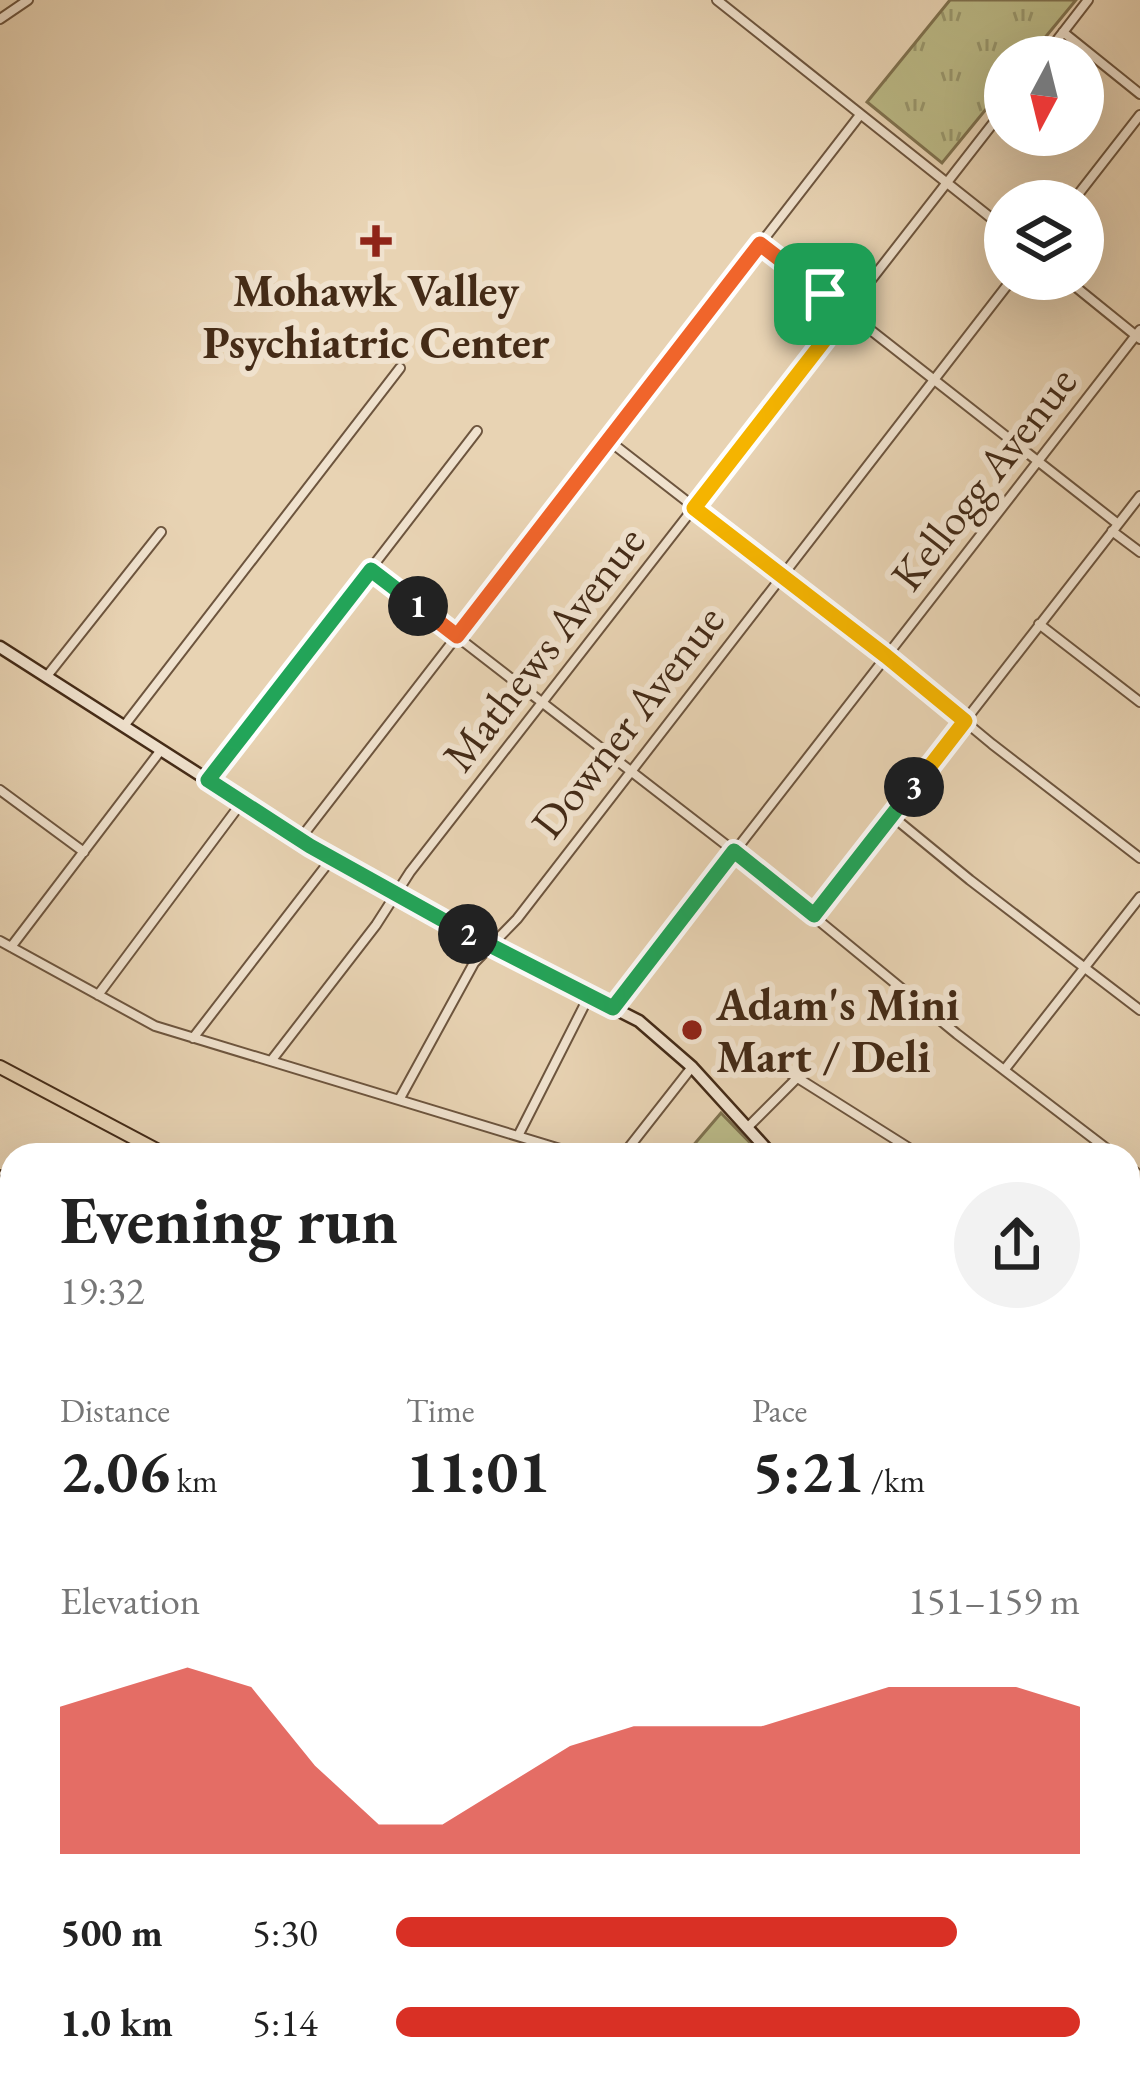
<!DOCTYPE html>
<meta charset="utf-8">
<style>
body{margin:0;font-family:"EB Garamond",serif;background:#f2f2f2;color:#222;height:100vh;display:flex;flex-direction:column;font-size:45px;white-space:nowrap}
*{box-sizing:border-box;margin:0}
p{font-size:39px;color:#767676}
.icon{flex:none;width:66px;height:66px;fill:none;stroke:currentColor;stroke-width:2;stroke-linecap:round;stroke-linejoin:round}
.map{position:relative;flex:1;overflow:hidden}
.drawer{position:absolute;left:0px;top:1143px;width:1140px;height:951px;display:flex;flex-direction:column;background:#fff;border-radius:36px 36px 0 0;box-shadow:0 12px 48px #0002}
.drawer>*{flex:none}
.needle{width:78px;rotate:187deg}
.buttons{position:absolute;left:984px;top:36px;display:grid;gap:24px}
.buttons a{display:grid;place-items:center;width:120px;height:120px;border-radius:50%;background:#fff;box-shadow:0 12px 48px #0002;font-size:60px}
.pin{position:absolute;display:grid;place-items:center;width:102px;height:102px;color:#fff;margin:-51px;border-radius:24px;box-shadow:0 6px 18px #0006}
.km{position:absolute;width:60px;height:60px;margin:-30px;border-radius:50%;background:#222;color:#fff;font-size:33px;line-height:60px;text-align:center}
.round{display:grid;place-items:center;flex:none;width:126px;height:126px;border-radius:63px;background:#f2f2f2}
.head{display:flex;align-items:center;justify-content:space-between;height:204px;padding:0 60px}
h1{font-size:66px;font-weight:700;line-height:90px}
.stats{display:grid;grid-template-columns:repeat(3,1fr);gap:18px;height:204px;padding:12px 60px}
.stats div{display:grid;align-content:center}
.stats b{font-size:60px;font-weight:700}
.stats small{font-size:33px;font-weight:400}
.stats p{font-size:33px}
.chart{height:336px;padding:24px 60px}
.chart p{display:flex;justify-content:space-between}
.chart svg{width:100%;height:216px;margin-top:12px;fill:#d93025;opacity:.7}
ul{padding:0 60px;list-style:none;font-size:39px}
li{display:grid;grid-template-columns:192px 144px 1fr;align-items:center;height:90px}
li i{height:30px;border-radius:15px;background:#d93025}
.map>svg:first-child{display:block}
.forest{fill:url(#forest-firs);stroke:#807350;stroke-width:3}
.park{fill:url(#park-tufts);stroke:#807350;stroke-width:3}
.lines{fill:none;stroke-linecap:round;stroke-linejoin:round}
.river{stroke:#98b7b4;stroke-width:15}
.street-casing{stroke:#6d553e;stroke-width:12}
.secondary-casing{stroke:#442b17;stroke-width:15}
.primary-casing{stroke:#442b17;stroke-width:16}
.street{stroke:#f0e2ce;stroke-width:8}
.secondary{stroke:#f0e2ce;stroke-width:10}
.primary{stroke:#e8d3b3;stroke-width:12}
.rail-casing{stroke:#442b17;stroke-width:8}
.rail{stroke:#f0e2ce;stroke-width:3;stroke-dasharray:9;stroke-linecap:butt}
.split-1-casing{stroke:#fff;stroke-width:24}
.split-2-casing{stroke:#fff;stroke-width:24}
.split-3-casing{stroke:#fff;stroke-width:24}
.split-4-casing{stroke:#fff;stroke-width:24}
.split-1{stroke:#f0652b;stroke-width:15}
.split-2{stroke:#22a559;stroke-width:15}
.split-3{stroke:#22a559;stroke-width:15}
.split-4{stroke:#f5b400;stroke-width:15}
.poi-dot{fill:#8f2418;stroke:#f0e2ce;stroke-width:4.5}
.labels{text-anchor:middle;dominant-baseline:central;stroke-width:12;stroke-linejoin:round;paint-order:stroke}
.poi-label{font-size:45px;font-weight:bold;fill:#442b17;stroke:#f0e2ce}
.street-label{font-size:45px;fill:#442b17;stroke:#f0e2ce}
</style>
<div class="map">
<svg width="1140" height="2093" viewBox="0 0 1140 2093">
<defs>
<pattern id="forest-firs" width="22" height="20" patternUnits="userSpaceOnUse" patternTransform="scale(3)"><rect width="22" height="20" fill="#bcbb88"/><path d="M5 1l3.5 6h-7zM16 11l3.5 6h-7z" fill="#9a986e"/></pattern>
<pattern id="park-tufts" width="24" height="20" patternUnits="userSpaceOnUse" patternTransform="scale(3)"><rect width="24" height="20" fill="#bcbb88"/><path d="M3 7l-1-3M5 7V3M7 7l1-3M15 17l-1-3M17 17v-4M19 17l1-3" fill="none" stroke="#9a986e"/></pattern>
</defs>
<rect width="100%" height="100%" fill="#e8d3b3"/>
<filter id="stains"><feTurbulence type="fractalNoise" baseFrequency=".00167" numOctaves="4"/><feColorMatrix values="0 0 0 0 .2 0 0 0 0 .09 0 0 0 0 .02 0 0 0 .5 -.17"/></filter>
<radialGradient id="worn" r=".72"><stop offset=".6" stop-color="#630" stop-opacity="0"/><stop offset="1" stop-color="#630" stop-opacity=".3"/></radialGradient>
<path class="forest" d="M0,1298L12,1303V1459L0,1435Z
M0,1521L12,1540V1993L0,1992Z"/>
<path class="park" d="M950,0H1076L1029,57H1005V86L942,163L867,102Z
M721,1113L762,1155H685Z"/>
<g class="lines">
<path class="river" d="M0,1477L12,1492
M0,2023L12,2022"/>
<g class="street-casing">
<path id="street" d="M717,0L1005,229
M0,19L28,0
M1063,32L1140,94
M1044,57L1088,0
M1073,201L1140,115
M761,244L1118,524
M1066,279L1140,339
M608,440L886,656L992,744L1140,858
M1112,531L1140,552
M371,570L734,851L957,1034L1115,1155
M1039,624L1140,702
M47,676L161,532
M124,726L400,368
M208,780L477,431
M0,790L84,852
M892,816L970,880L1140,1010
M300,839L860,115
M814,915L1140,496
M0,941L155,1026L580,1155
M11,947L161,750
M98,995L242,802
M613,1008L1140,330
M193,1038L332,858
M766,1058L920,1155
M271,1061L376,925L410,872L1005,108
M1005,1069L1140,897
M399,1100L474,963L517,919L1012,279
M747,1128L798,1077
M518,1136L589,996
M623,1155L692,1067
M1128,1166L1140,1176
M1128,1291L1140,1295
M1128,1394L1140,1399"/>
</g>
<g class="secondary-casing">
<path id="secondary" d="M0,647L311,846L491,946L639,1021L692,1067L772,1155
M1128,1269L1140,1254
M1128,1434L1140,1442"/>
</g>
<g class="primary-casing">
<path id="primary" d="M0,1067L166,1155
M1128,1501L1140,1504"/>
</g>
<use href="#street" class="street"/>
<use href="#secondary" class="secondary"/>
<use href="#primary" class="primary"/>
<g class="rail-casing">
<path id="rail" d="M0,1173L12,1177
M1128,1827L1140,1836"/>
</g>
<use href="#rail" class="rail"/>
</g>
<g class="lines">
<g class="split-1-casing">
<path id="split-1" d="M418,606L457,636L760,244L825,294"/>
</g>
<g class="split-2-casing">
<path id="split-2" d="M418,606L371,570L208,780L310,846L468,934"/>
</g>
<g class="split-3-casing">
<path id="split-3" d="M468,934L613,1008L734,851L814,915L914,787"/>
</g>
<g class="split-4-casing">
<path id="split-4" d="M825,294L847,311L694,508L886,656L965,721L914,787"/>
</g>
<use href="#split-1" class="split-1"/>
<use href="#split-2" class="split-2"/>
<use href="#split-3" class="split-3"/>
<use href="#split-4" class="split-4"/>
</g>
<g class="poi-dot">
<path d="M370 223h12v12h12v12h-12v12h-12v-12h-12v-12h12z"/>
<circle cx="692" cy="1030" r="12"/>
</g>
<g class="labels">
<g class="poi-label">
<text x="376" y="290">Mohawk Valley<tspan x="376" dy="52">Psychiatric Center</tspan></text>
<text x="716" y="1004" text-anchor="start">Adam's Mini<tspan x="716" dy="52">Mart / Deli</tspan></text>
</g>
<g class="street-label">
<text transform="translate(983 478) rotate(-52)">Kellogg Avenue</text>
<text transform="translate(543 648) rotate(-52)">Mathews Avenue</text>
<text transform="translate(627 721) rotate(-52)">Downer Avenue</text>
</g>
</g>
<rect width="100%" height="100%" filter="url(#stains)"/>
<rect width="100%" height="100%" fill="url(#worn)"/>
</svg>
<div class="buttons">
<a><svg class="needle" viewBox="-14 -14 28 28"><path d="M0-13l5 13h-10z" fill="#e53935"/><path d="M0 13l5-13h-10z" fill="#767676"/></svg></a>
<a><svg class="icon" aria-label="layers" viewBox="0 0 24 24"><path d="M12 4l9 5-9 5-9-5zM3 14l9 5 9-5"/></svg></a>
</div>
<div class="pin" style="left:825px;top:294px;background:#1e9e55"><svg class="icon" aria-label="arrive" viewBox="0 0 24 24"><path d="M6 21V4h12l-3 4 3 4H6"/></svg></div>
<b class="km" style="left:418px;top:606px">1</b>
<b class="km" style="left:468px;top:934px">2</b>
<b class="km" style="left:914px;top:787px">3</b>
<section class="drawer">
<div class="head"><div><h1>Evening run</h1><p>19:32</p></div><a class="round"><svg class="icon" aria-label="share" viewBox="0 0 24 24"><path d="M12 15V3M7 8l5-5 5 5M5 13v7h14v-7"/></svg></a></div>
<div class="stats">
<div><p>Distance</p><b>2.06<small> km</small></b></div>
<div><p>Time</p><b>11:01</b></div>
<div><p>Pace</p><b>5:21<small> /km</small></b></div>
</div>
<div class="chart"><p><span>Elevation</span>151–159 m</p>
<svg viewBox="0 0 160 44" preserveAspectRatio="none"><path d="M0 44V14L10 10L20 6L30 10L40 26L50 38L60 38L70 30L80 22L90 18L100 18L110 18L120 14L130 10L140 10L150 10L160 14V44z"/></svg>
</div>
<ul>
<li><b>500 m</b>5:30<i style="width:82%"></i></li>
<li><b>1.0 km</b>5:14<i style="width:100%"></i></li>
</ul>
</section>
</div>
